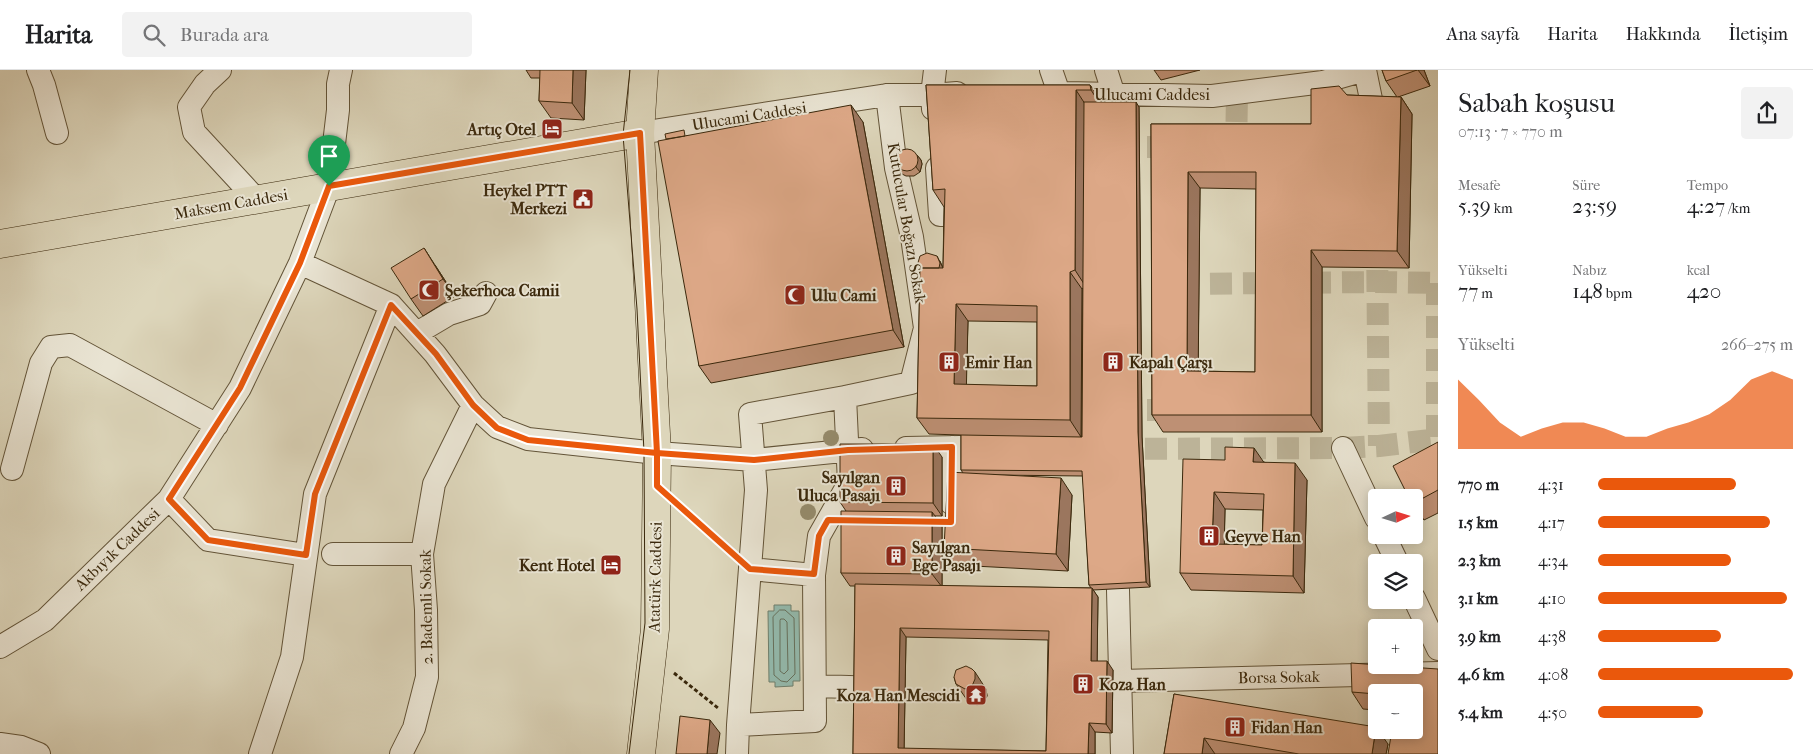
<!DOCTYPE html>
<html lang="tr">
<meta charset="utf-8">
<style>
body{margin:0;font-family:"IM FELL French Canon",serif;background:#f2f2f2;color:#202124;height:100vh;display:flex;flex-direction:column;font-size:19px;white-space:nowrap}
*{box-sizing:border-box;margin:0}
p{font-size:16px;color:#757577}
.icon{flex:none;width:28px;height:28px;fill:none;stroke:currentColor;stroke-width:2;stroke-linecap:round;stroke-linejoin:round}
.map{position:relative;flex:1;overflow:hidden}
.panel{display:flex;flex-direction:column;background:#fff;width:375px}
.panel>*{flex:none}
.needle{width:32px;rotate:86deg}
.controls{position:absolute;left:1368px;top:419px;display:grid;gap:10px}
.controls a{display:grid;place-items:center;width:55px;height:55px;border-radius:5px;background:#fff;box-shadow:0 2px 12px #0003;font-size:25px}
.pin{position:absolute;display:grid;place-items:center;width:42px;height:42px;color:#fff;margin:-51px -21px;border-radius:50% 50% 50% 0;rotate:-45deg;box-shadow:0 0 5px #0007}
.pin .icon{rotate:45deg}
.round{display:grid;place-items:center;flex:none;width:52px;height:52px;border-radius:5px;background:#f2f2f2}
.overview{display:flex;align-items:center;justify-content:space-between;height:85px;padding:0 20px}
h1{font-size:28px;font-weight:600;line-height:38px}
.metrics{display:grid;grid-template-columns:repeat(3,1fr);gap:8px;height:85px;padding:5px 20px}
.metrics div{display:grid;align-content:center}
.metrics b{font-size:21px;font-weight:600}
.metrics small{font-size:14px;font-weight:400}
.metrics p{font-size:14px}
.chart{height:140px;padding:10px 20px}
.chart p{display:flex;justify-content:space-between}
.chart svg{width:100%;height:90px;margin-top:5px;fill:#ea580c;opacity:.7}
ul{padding:0 20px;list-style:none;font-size:16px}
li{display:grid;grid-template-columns:80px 60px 1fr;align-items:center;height:38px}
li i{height:12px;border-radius:6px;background:#ea580c}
header{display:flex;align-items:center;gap:30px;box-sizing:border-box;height:70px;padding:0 25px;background:#fff;border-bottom:1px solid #e0e0e0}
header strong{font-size:24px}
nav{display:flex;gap:28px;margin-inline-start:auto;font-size:18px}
.search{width:350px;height:45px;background:#f2f2f2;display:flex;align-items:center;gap:12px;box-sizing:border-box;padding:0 18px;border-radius:5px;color:#757577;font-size:19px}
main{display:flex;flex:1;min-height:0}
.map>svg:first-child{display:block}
.water{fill:#93b9ac;stroke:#6f7f6c}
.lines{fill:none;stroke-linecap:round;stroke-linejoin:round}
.shore{stroke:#66705c;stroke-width:1}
.minor-tunnel{stroke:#bcb398;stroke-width:22;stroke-dasharray:22 11;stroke-linecap:butt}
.minor-casing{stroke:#635438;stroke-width:24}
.major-casing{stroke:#3a280c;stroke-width:29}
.path{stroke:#3a280c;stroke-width:3;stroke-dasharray:4 2.5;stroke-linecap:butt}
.minor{stroke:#e9e4d3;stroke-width:22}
.major{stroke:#ddd6bb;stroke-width:28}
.tram{stroke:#3a280c;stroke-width:1}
.tree{fill:#958b6c}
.wall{fill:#be9074;stroke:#3a280c;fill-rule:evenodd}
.shaded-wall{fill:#9b765e;stroke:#3a280c}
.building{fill:#dda887;stroke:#3a280c;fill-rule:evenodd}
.route-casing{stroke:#fff;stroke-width:10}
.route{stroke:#ea580c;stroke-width:6}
.labels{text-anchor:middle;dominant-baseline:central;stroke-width:4;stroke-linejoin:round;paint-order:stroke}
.street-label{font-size:16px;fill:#3a280c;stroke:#e9e4d3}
.poi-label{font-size:16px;font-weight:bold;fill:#3a280c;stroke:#e9e4d3;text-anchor:start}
</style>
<header>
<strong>Harita</strong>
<div class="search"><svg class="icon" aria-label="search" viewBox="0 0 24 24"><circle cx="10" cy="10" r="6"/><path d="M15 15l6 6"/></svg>Burada ara</div>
<nav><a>Ana sayfa</a><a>Harita</a><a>Hakkında</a><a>İletişim</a></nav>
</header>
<main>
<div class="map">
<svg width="1438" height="684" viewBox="0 0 1438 684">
<rect width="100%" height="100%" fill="#ddd6bb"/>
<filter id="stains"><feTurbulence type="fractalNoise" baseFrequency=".004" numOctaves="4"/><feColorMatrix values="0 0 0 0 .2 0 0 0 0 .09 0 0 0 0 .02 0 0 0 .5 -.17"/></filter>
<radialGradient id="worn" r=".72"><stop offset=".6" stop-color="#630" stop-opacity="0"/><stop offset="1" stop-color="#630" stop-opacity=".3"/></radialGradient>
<path class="water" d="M774,535H791V541H799L800,611H793V616L775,617V612H769L768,541H774Z"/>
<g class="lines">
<path class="shore" d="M780,540H785L794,548L795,604L787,612L781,611L774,605L773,547Z
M781,549H784L787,552L788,600L784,604L780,601V551Z"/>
<path class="minor-tunnel" d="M1114,77H1178
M1236,85L1237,23
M1377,167L1379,376
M1437,213V369
M1177,214L1379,212L1438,213
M1114,340H1176
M1112,379L1343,378L1379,376L1438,369"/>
<g class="minor-casing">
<path id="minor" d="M38,0L44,15L57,63
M220,0L205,14L189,37L194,62L256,129
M1051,0L1059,23
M1106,0L1114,25V35
M1365,0L1373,39
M1066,23L1212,26L1323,12L1365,0
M933,39L932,25L935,0
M640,63L887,25H932L957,23
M937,98L940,145H954
M300,193L391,235L435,284L473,335L497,357L528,369L657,383L754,390L862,379
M417,263L449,244L480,234L486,223
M906,378L960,377
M1343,378L1376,448
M12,399L41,293L51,277L70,275L217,355
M169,429L208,470L306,485
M951,433L952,377
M1384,465L1397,492
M333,484H422
M750,499L814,505
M1118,520L1122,684
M1414,528L1438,579
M0,577L45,550L169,429L240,318L300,193L329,116L338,40V14L341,0
M1120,611L1438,603
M815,616L883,618
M738,655L756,420L750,344L845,327
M0,674L21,677L39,684
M260,684L292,587L315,424L391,235
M401,684L414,658L427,607L426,540L422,484L434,414L473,335
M737,684L738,655L815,651L814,505L819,466L849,413L845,327L911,313L925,258L912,167L896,98L887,25"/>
</g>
<g class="major-casing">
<path id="major" d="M0,174L640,63
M641,684L655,559L657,383L640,63L644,0"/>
</g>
<path class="path" d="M681,438L729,481
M674,603L718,638"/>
<use href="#minor" class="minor"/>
<use href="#major" class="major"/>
<path class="tram" d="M629,684L645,553L644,382L637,239L623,65L630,0"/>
</g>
<g class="tree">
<circle cx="831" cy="368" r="8"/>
<circle cx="808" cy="442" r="8"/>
</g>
<path class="wall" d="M526,0H586L584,50L551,48L539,31L540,8H531Z
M1154,0H1200L1161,10Z
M1382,0H1424L1430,16L1398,27H1401L1412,44L1409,198L1322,197V362H1163L1152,345L1151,54H1311L1347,25L1397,27L1386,11ZM1200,118L1256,119L1255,302L1198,301Z
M926,15H1090L1102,32L1139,37L1142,367L1150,517L1093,520L1098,527L1097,591L1113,600L1112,663L1095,662V684H853L855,516H850L841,503L846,441L840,432L942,387V446H935L942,455V516L1091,518L1089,515L1083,406L993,405L1072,425L1068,501L955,495L944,478L963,403L961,400V365L929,364L917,348L920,203L918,200L940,191L943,198L944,137L933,120ZM1083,218L1082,367H1081L1082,219ZM968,251L1037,252V316L966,315ZM906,567L1048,570L1046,681L904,679Z
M863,52L904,277L711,313L699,296L687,65V66Z
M917,85L921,90L922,94L920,102L914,106H906L902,104L899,99Z
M435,195L455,226L423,246L411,229Z
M1438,372V443L1424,450L1414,436V428Z
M1225,390L1264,392L1307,410L1304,523L1191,520L1180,503ZM1225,439L1263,440L1262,475L1224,474Z
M954,607L986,619L987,626L983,633L977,635L967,630L956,614Z
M1352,622H1414H1376V640L1363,639Z
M1174,624L1388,674L1386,684H1164Z"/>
<path class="shaded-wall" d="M573,0H586L584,50L572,33Z
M1418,0H1424L1430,16Z
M1090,15L1102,32V37L1091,20Z
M1076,20L1087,37L1086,217L1075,200Z
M1401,27L1412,44L1409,198L1397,181Z
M1136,32L1139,37L1142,367L1150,517L1146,512L1138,362Z
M851,35L863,52L904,277L893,260Z
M917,85L921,90L922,94L920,102L916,97Z
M1188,102L1200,118L1198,318L1187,301Z
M424,178L435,195L455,226L443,209Z
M1311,180L1322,197V362L1311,345Z
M937,186L943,198L941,205L938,201Z
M1070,202L1082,219L1081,367L1070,350Z
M956,234L968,251L966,331L954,314Z
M933,374L942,387V446L933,433Z
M1254,378L1265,394L1253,392Z
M1295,393L1307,410L1304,523L1293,506Z
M1061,408L1072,425L1068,501L1056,484Z
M1214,422L1225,439L1224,491L1212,474Z
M932,442L942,455V517L932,504Z
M1092,518L1098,527L1097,600L1091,591Z
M900,558L906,567L904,684L898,678Z
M1107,591L1113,600L1112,663L1106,654Z
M975,602L986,619L987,626L983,633L972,616Z
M710,650L720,663L717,684H707Z
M1089,653L1095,662V684H1088Z
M1376,657V660H1378L1388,674L1386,684H1372Z
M1204,668L1215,684H1202Z"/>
<path class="building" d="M540,0H573L572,33L539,31Z
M1382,0H1417L1386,11Z
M926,15H1090L1091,20H1076L1075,200L1070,202V350L917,348L920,198H943L945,119L933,120ZM956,234L1037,236V316L954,314Z
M1339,16L1347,25L1401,27L1397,181L1311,180V345H1152L1151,54H1311V19ZM1188,102H1256L1255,302L1187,301Z
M1084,32H1136L1138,362L1146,512L1089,515L1082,401L961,400V365L1082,367Z
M851,35L893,260L699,296L658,71Z
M684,60L685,66L666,69L665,64Z
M896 90a11 11 0 1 1 22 0a11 11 0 1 1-22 0Z
M424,178L443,209L411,229L391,198Z
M927,183L937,186L940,193L939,198H920V202L918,200L917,196L920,186Z
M1438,372V420L1414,433V428H1409L1393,396Z
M840,374H933V433L840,432Z
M1225,377L1254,378L1253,392L1295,393L1293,506L1180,503L1183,389L1225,390ZM1214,422L1264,424L1262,475L1212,474Z
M948,402L1061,408L1056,484L944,478Z
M841,441L932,442V504L841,503Z
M855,514L1092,518L1091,591H1107L1106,654L1089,653L1088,684H853ZM900,558L1049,561L1046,681L898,678Z
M1351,593L1438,599V684H1388L1392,660H1414V622H1376V624L1352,622Z
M966,596L972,599L975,602V609L972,616L965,619L956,614L954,607L956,600Z
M1174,624L1376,657L1372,684H1299L1204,668L1202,684H1164Z
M680,646L710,650L707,684H676Z"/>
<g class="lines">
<g class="route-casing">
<path id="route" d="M329,116L300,193L240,318L169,429L208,470L306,485L315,424L391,235L436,284L473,335L497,358L528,370L657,383L754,390L848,380L952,377L951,452L828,450L819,466L814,504L750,499L657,416V383L640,63L329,116"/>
</g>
<use href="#route" class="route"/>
</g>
<defs>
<g id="hotel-square" transform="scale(1.125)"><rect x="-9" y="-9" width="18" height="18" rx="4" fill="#8f2418" stroke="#e9e4d3"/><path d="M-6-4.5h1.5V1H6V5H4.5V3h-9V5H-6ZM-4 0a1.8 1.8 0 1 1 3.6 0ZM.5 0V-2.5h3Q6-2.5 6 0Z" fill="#fff"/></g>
<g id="civic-square" transform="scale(1.125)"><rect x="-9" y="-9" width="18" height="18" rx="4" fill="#8f2418" stroke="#e9e4d3"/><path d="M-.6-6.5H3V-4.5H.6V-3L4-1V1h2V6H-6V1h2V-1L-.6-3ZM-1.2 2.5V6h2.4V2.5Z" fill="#fff"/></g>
<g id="mosque-square" transform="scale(1.125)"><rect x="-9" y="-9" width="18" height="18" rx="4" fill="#8f2418" stroke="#e9e4d3"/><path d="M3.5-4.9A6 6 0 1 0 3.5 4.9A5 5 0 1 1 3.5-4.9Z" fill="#fff"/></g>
<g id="building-square" transform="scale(1.125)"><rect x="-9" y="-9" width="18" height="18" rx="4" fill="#8f2418" stroke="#e9e4d3"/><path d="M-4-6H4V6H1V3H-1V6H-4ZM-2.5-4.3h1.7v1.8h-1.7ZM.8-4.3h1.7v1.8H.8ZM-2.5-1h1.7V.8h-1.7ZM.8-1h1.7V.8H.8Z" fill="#fff"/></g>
<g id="temple-square" transform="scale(1.125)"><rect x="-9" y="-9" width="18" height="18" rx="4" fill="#8f2418" stroke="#e9e4d3"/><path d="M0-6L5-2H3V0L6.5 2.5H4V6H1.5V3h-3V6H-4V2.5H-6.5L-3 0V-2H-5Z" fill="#fff"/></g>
</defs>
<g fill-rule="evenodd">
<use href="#hotel-square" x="552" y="59"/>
<use href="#civic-square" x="583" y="129"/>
<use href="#mosque-square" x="429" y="220"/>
<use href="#mosque-square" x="795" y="225"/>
<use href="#building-square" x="949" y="292"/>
<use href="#building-square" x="1113" y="292"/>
<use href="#building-square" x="896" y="416"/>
<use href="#building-square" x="1209" y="466"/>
<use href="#building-square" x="896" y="486"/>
<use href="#hotel-square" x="611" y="495"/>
<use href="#building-square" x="1083" y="614"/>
<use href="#temple-square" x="976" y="625"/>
<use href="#building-square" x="1235" y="657"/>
</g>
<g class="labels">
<g class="street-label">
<text x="1152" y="24">Ulucami Caddesi</text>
<text transform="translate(749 46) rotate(-9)">Ulucami Caddesi</text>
<text transform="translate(231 134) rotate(-10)">Maksem Caddesi</text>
<text transform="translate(907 153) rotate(80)">Kutucular Boğazı Sokak</text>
<text transform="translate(117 479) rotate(-44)">Akbıyık Caddesi</text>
<text transform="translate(655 507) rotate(-89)">Atatürk Caddesi</text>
<text transform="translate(426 537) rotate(-91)">2. Bademli Sokak</text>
<text transform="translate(1279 607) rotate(-1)">Borsa Sokak</text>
</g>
<g class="poi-label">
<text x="536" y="59" text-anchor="end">Artıç Otel</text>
<text x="567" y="120" text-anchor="end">Heykel PTT<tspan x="567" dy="18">Merkezi</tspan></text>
<text x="445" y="220">Şekerhoca Camii</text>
<text x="811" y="225">Ulu Cami</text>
<text x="965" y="292">Emir Han</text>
<text x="1129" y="292">Kapalı Çarşı</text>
<text x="880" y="407" text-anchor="end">Sayılgan<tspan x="880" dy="18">Uluca Pasajı</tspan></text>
<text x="1225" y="466">Geyve Han</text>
<text x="912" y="477">Sayılgan<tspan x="912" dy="18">Ege Pasajı</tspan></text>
<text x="595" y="495" text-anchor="end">Kent Hotel</text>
<text x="1099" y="614">Koza Han</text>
<text x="960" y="625" text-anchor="end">Koza Han Mescidi</text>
<text x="1251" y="657">Fidan Han</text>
</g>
</g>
<rect width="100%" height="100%" filter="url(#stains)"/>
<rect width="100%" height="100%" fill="url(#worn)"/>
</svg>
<div class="controls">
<a><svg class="needle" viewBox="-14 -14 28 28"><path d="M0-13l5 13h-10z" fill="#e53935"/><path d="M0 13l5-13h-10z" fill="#757577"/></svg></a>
<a><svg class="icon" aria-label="layers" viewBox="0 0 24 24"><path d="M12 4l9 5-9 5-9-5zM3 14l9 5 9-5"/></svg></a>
<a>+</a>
<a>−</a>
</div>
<div class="pin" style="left:329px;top:116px;background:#1e9e55"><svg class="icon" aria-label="arrive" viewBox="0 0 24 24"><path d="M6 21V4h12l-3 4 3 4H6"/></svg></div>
</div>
<section class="panel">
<div class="overview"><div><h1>Sabah koşusu</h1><p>07:13 · 7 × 770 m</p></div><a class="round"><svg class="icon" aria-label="share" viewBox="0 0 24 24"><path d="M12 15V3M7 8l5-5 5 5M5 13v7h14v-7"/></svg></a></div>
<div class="metrics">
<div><p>Mesafe</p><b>5.39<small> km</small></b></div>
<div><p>Süre</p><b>23:59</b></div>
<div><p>Tempo</p><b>4:27<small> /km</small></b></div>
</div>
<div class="metrics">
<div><p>Yükselti</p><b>77<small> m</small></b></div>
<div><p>Nabız</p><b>148<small> bpm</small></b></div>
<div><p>kcal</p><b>420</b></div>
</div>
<div class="chart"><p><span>Yükselti</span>266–275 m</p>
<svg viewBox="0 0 160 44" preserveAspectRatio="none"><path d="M0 44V10L10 20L20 31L30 38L40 34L50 31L60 31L70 34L80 38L90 38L100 34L110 31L120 27L130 20L140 10L150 6L160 10V44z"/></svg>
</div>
<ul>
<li><b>770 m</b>4:31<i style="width:71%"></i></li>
<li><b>1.5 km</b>4:17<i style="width:88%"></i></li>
<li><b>2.3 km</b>4:34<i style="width:68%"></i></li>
<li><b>3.1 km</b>4:10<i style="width:97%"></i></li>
<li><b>3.9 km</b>4:38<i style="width:63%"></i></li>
<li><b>4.6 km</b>4:08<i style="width:100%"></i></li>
<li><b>5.4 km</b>4:50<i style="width:54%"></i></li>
</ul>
</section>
</main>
